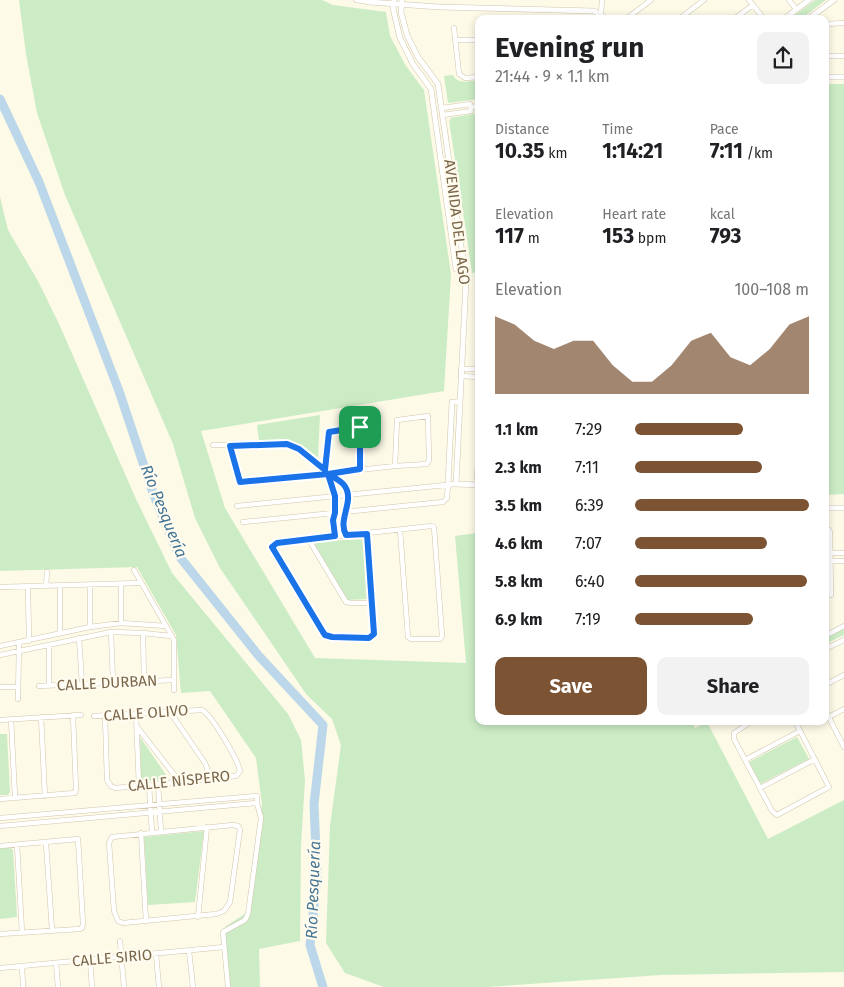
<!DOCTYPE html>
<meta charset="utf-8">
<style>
body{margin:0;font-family:"Fira Sans",sans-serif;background:#f2f2f2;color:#202124;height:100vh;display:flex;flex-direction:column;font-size:19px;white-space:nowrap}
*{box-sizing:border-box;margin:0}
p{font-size:16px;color:#757577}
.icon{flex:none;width:28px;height:28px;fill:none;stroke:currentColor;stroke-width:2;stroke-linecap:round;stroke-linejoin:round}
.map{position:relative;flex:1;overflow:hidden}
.details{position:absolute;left:475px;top:15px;width:354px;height:710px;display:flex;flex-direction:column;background:#fff;border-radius:10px;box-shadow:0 2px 8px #0003}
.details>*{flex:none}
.pin{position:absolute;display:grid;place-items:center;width:42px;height:42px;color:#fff;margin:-21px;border-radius:10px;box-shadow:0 2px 8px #0006}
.round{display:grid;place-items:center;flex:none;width:52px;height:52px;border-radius:10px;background:#f2f2f2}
.headline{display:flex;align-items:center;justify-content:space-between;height:85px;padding:0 20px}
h1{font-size:28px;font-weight:700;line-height:38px}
.metrics{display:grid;grid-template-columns:repeat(3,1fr);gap:8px;height:85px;padding:5px 20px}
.metrics div{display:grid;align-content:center}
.metrics b{font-size:21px;font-weight:700}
.metrics small{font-size:14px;font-weight:400}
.metrics p{font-size:14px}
.chart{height:140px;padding:10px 20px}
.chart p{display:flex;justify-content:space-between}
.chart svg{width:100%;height:90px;margin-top:5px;fill:#7c5434;opacity:.7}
.primary-button{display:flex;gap:10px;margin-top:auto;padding:10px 20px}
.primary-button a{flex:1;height:58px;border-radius:10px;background:#7c5434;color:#fff;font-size:20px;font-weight:700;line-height:58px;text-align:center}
.primary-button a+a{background:#f2f2f2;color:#202124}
ul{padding:0 20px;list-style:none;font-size:16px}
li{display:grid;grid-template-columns:80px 60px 1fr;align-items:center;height:38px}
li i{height:12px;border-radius:6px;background:#7c5434}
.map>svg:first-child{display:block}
.green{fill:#ccecc5}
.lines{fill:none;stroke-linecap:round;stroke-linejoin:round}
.river{stroke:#bbd7e9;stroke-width:9}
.minor-casing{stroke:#d1c5ac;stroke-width:5.5}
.tertiary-casing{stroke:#d1c5ac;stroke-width:6}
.minor{stroke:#fff;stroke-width:4.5}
.tertiary{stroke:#fff;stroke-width:5}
.route-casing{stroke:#fff;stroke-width:10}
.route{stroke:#1a73e8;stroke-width:6}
.labels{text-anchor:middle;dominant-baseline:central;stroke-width:4.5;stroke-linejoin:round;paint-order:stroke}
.street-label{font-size:15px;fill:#7a664a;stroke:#fffcef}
.water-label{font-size:16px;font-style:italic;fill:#457595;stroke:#fffcef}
</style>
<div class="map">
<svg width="844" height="987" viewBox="0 0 844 987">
<rect width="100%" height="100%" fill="#fdfae8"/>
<path class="green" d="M19,0H322L333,5L386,12L390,36L406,66L424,90L451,274L444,391L201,431L225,508L315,658L466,663L455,536L477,533L475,494H479V721H692L695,728L707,722L768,839L844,800V972L661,975L488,987H384L345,973L326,943L330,826L341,745L332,719L306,694L220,568L195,518L173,444L65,195L37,113L26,54Z
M815,0H826L801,19H790Z
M453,75C458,85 469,81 479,80V99L448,103L444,76Z
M825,84H844V494L825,495Z
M479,113V272L472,273L449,120L451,121L450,118Z
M0,197L8,230L38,281L59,324L136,499L172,573L288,714L301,740L305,780L301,847L300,941L259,949L260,987H230L225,927L246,913L262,804L256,758L210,691L181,693L176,635L137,567L0,571Z
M320,415L318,458C295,438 289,438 259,441L257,425Z
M364,538L368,599L348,600L312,543Z
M844,628V635L825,644V638Z
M0,734H7L10,792L8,795H0Z
M140,737L169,779L141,782Z
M797,737L809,759L760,784L749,762Z
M204,831L195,902L148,905L144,837Z
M9,847L13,850L17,917L0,919V848Z"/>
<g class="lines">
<path class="river" d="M0,99L39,182L119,391L153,493L179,556L258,655L323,725L314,804L317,876L310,945L323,987"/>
<g class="minor-casing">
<path id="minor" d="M356,0L369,2
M749,0L764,19
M789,0L796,9
M601,14L602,0
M626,19L651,0
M679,19L704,0
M734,19L753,5
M825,24L844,23
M454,28L459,74L465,78L479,77
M455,40H479
M825,56H844
M471,107L479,106
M442,108L470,104L471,111L443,115
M461,369H479
M461,376L479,377
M213,445L287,444L299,449L327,474L344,484L347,490L348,495L347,506L343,523L346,535
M230,446L239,481L241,483L395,466L427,464L429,460L428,416L397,420L395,466
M325,470L329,432L359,427L361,430L360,469
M327,474L335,496V513L333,520L335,537
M477,478L479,446
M237,506L456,484
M243,522L443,502L447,498L448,484
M825,529L829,530L830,532L831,595
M367,534L374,634L369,638L332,637L325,635L272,547L277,543L431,526L434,527L442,636L440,639H411L408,637L400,530
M309,540L346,602L351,603H372
M830,553H844
M830,561H844
M134,570L174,640V690
M90,585V627
M825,585L830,594
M46,586L47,572
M60,586V633
M0,587L140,583
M28,587L29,641
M121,623V584
M111,632L113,682
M143,633L144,680
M825,636L844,626
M79,638L82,684
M0,646L90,627L121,623L166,626
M49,646V685
M825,649L844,640
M0,655L111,632L143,633L171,636
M825,685L844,675
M39,686L174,680
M0,687H18
M18,699L19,643
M825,710L844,747
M170,712L205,763L211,779
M136,714L139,786
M94,716L202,710C212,715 238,760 240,771L236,776L139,786L115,788L111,786L107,780L105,715
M41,717L45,796
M829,717L844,709
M11,719L15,797
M0,720L81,715
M752,721L734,733V739L772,811L777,815L829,787L795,721
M137,727L179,781
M745,760L800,731
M158,784L161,831
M149,785L152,832
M760,788L815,759
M0,799L75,793L76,789L73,715
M0,818L257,796V803L261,818L248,914L245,920L223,932L228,987
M233,825L238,826L240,830L230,902L224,911L216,914L123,923L118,921L114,911L109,843L112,837Z
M0,826L257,803
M141,833L146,921
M46,843L52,930
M17,845L22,932
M0,846L78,839L83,924L82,928L80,929L0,934
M198,917L207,827
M120,941L124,987
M189,951L193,987
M156,954L159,987
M90,960L92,987
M56,963L58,987
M22,966L23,987
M0,968L224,947"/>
</g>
<g class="tertiary-casing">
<path id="tertiary" d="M394,0L393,8L400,38L413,64L431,89L456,269L464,268
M402,0L401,12L407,35L418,57L438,84L466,281L456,484L479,485
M369,2L439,7L594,11L607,19
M784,19L809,0
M808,19L834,0
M825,77H844
M448,484L452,402H460
M825,508H844"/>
</g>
<use href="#minor" class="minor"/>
<use href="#tertiary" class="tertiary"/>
</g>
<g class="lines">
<g class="route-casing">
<path id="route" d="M360,427L329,432L325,470L299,449L287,444L230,446L240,482L328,474L335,496V513L333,520L335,536L277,543L272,547L323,632L325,635L332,637L369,638L374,634L367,534L346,535C337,519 356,500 344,485C340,480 333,477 328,474L360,469V427"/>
</g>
<use href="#route" class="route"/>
</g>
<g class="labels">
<g class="street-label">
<text transform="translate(457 222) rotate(83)">AVENIDA DEL LAGO</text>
<text transform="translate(107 683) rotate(-3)">CALLE DURBAN</text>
<text transform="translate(146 713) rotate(-4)">CALLE OLIVO</text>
<text transform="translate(179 781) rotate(-6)">CALLE NÍSPERO</text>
<text transform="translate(112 958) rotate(-5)">CALLE SIRIO</text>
</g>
<g class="water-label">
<text transform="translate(164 511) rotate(68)">Río Pesquería</text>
<text transform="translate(313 890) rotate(-88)">Río Pesquería</text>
</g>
</g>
</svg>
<div class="pin" style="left:360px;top:427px;background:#1e9e55"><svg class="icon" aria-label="arrive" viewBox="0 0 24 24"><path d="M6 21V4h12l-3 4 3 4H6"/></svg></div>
<section class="details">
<div class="headline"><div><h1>Evening run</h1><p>21:44 · 9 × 1.1 km</p></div><a class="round"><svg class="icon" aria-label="share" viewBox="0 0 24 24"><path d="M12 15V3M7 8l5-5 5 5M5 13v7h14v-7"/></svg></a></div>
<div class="metrics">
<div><p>Distance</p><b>10.35<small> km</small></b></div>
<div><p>Time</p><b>1:14:21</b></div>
<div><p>Pace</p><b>7:11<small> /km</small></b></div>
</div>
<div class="metrics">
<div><p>Elevation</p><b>117<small> m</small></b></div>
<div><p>Heart rate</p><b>153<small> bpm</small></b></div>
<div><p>kcal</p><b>793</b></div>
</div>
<div class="chart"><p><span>Elevation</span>100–108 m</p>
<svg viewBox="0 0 160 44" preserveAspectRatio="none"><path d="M0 44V6L10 10L20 18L30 22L40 18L50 18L60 30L70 38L80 38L90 30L100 18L110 14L120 26L130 30L140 22L150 10L160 6V44z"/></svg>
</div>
<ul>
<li><b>1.1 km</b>7:29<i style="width:62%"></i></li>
<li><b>2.3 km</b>7:11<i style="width:73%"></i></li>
<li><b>3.5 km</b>6:39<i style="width:100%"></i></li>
<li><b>4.6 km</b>7:07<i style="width:76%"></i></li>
<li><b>5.8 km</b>6:40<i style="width:99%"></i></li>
<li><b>6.9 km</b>7:19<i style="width:68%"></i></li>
</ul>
<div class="primary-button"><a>Save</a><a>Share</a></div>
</section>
</div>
